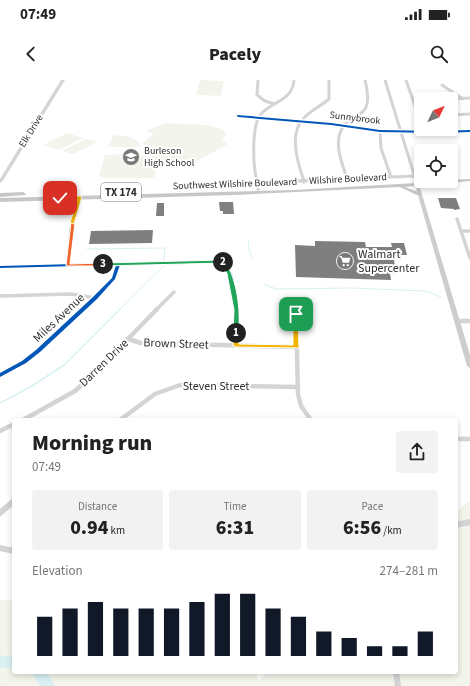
<!DOCTYPE html>
<meta charset="utf-8">
<style>
body{margin:0;font-family:"Source Sans 3",sans-serif;background:#f2f2f2;color:#222;height:100vh;display:flex;flex-direction:column;font-size:15px;white-space:nowrap}
*{box-sizing:border-box;margin:0}
p{font-size:13px;color:#767676}
.icon{flex:none;width:22px;height:22px;fill:none;stroke:currentColor;stroke-width:2;stroke-linecap:round;stroke-linejoin:round}
.map{position:relative;flex:1;overflow:hidden}
.panel{position:absolute;left:12px;top:338px;width:446px;height:256px;display:flex;flex-direction:column;background:#fff;border-radius:4px;box-shadow:0 2px 6px #0003}
.panel>*{flex:none}
.needle{width:26px;rotate:47deg}
.controls{position:absolute;left:414px;top:12px;display:grid;gap:8px}
.controls a{display:grid;place-items:center;width:44px;height:44px;border-radius:4px;background:#fff;box-shadow:0 2px 6px #0003;font-size:20px}
.pin{position:absolute;display:grid;place-items:center;width:34px;height:34px;color:#fff;margin:-17px;border-radius:8px;box-shadow:0 2px 6px #0006}
.km{position:absolute;width:20px;height:20px;margin:-10px;border-radius:50%;background:#222;color:#fff;font-size:11px;line-height:20px;text-align:center}
.round{display:grid;place-items:center;flex:none;width:42px;height:42px;border-radius:4px;background:#f2f2f2}
.headline{display:flex;align-items:center;justify-content:space-between;height:68px;padding:0 20px}
h1{font-size:22px;font-weight:800;line-height:30px}
.figures{display:grid;grid-template-columns:repeat(3,1fr);gap:6px;height:68px;padding:4px 20px}
.figures div{display:grid;align-content:center;border-radius:4px;background:#f2f2f2;text-align:center}
.figures b{font-size:20px;font-weight:800}
.figures small{font-size:11px;font-weight:400}
.figures p{font-size:11px}
.chart{height:112px;padding:8px 20px}
.chart p{display:flex;justify-content:space-between}
.chart svg{width:100%;height:72px;margin-top:4px;stroke:#111827;stroke-width:6}
.status{display:flex;justify-content:space-between;align-items:center;height:28px;padding:0 20px;background:#fff;direction:ltr}
.status svg{height:11px;fill:currentColor}
header{display:flex;justify-content:space-between;align-items:center;height:52px;padding:0 20px;background:#fff;font-size:18px;font-weight:800}
.map>svg:first-child{display:block}
.green{fill:#f3f5ec}
.lines{fill:none;stroke-linecap:round;stroke-linejoin:round}
.stream-far1{stroke:#d9f0f2;stroke-width:1}
.stream{stroke:#d9f0f2;stroke-width:1.5}
.river{fill:#d9f0f2;fill-rule:evenodd}
.building{fill:#7f7f7f}
.minor-far3{stroke:#d4d4d4;stroke-width:3}
.minor-far2{stroke:#d4d4d4;stroke-width:3.5}
.minor-far1{stroke:#d4d4d4;stroke-width:4.5}
.minor{stroke:#d4d4d4;stroke-width:6}
.tertiary{fill:#d4d4d4;fill-rule:evenodd}
.secondary{fill:#cdcdcd;fill-rule:evenodd}
.primary{fill:#c7c7c7;fill-rule:evenodd}
.cycleway-casing{stroke:#fff;stroke-width:3}
.cycleway{fill:#0057b8;fill-rule:evenodd}
.split-1{fill:#f5b400;stroke:#fff}
.split-2{fill:#22a559;stroke:#fff}
.split-3{fill:#22a559;stroke:#fff}
.split-4{fill:#f0652b;stroke:#fff}
.split-5{fill:#f5b400;stroke:#fff}
.labels{text-anchor:middle;dominant-baseline:central;stroke-width:4;stroke-linejoin:round;paint-order:stroke}
.far-street-label{font-size:10px;fill:#2f2f2f;stroke:#fff}
.far-poi-label{font-size:10px;fill:#2f2f2f;stroke:#fff;text-anchor:start}
.shield{fill:#fff;stroke:#6d6d6d;stroke-width:1}
.shield-label{font-size:11px;font-weight:bold;fill:#2f2f2f}
.poi-label{font-size:12px;fill:#2f2f2f;stroke:#fff;text-anchor:start}
.street-label{font-size:12px;fill:#2f2f2f;stroke:#fff}
</style>
<div class="status"><b>07:49</b><svg viewBox="0 0 49 12"><path d="M0 12V9h3v3zM5 12V6h3v6zM10 12V3h3v9zM15 12V0h3v12zM26 1h20v11H26zM47 4h2v5h-2z"/></svg></div>
<header><svg class="icon" aria-label="back" viewBox="0 0 24 24"><path d="M15 5l-7 7 7 7"/></svg>Pacely<svg class="icon" aria-label="search" viewBox="0 0 24 24"><circle cx="10" cy="10" r="6"/><path d="M15 15l6 6"/></svg></header>
<div class="map">
<svg width="470" height="606" viewBox="0 0 470 606">
<rect width="100%" height="100%" fill="#fff"/>
<path class="green" d="M200,0L224,1L221,16L196,15Z
M165,43C177,45 223,41 226,55L222,60L226,62V65L192,84L164,87C156,83 153,76 145,72L153,68L142,63L154,54L146,51Z
M67,53L83,58L59,70L43,65Z
M114,55L128,56L139,62L140,67H107Z
M86,59L97,62L74,74L62,71Z
M130,74L150,77C157,84 159,89 153,98H104L99,96L105,75Z
M470,420V606H0V520L14,521V592H256L258,601L268,592H456V432Z"/>
<g class="lines">
<path class="stream-far1" d="M248,159L249,170L253,179
M87,169L165,168L164,181
M264,204L276,209L352,208L425,211L441,217
M119,230L164,186"/>
<path class="stream" d="M0,323L32,306L64,285L120,229"/>
<path class="river" d="M0,575L14,577V589L0,587Z
M32,592H46L55,606H40Z"/>
</g>
<path class="building" d="M438,118H456L460,129L454,130V129L441,128Z
M219,122H233L234,134H223V131H220Z
M157,123H164V136H156Z
M153,150L152,163L89,164L91,151Z
M315,161L365,162L366,167H392L391,163H404L407,175H393L395,186H409L410,192L396,191L397,194L390,193L391,200L296,197L295,165L315,166Z"/>
<g class="lines">
<path class="minor-far3" d="M258,0L257,15L265,21L275,24
M385,0L416,101
M406,0L421,43
M442,5L463,19
M451,19L470,18
M413,20H421
M451,35L470,34
M238,36L331,44L380,51H470
M380,51L381,68L391,97
M347,99C343,85 335,68 340,53C349,27 376,46 365,0
M257,101C253,87 251,45 261,34C273,21 293,20 294,0
M294,101L414,96
M304,101C298,84 288,53 304,38C311,30 321,26 329,19V0"/>
<path class="minor-far2" d="M257,100L258,109
M303,100L304,102
M258,103L316,100
M457,139L470,178
M461,151H470
M68,185L71,148L80,117
M0,187L223,181L230,194L237,230
M0,216L71,214L95,218
M156,230L174,212"/>
<path class="minor-far1" d="M296,234L298,314L301,326L311,340
M457,241H470
M128,259L141,263L296,267
M236,265L237,229
M23,340L75,311L96,292L157,229
M120,340L155,314L180,305L298,307
M0,351L14,344
M456,359H470"/>
<path class="minor" d="M0,433L14,421
M456,445L470,442
M0,468L14,471
M396,592L398,606"/>
<path class="tertiary" d="M61,0H65L2,102L0,103V99Z"/>
<path class="secondary" d="M414,100L418,101L470,275V288L467,286L414,101Z"/>
<path class="primary" d="M470,99V101L405,107L421,113L422,114L419,116L400,107L235,115L0,122V118L294,110L451,101V100Z
M23,112L26,114L25,115L0,117V113Z"/>
<g class="cycleway-casing">
<path id="cycleway" d="M237,35L331,43L380,50L438,51L470,50V52L438,53L380,52L331,45L238,37L237,36Z
M223,180L225,181L232,194L234,210L239,230L238,265V266H236L234,265L235,230L230,210L228,194L222,182L120,185L115,199L97,219L40,272L26,283L0,297V293L22,281L36,270L93,217L112,198L116,185L0,188V186Z"/>
</g>
<use href="#cycleway" class="cycleway"/>
</g>
<path class="split-1" d="M293,232L298,234L299,268L236,267L233,266V253L236,251L239,253V264L293,265Z"/>
<path class="split-2" d="M221,181H225C238,202 240,228 239,253L236,255L233,253L234,230L227,194Z"/>
<path class="split-3" d="M223,180L225,181V183L103,186L100,184L103,183Z"/>
<path class="split-4" d="M71,142L75,143L70,184L103,183H105V186H66Z"/>
<path class="split-5" d="M60,116H80L82,117L74,144L70,143L77,119H58Z"/>
<defs>
<g id="school-disc" transform="scale(0.9)"><circle r="9.5" fill="#787878" stroke="#fff"/><path d="M0-5L7-2L0 1L-7-2ZM-4 1L0 2.5L4 1V4Q0 6-4 4Z" fill="#fff"/></g>
<g id="supermarket-disc" transform="scale(0.9)"><circle r="9.5" fill="#787878" stroke="#fff"/><path d="M-6-5.5h2.5l.6 2H6L4.5 2H-2.5L-4.4-4H-6ZM-1.5 3.2a1.3 1.3 0 1 0 .1 0ZM3 3.2a1.3 1.3 0 1 0 .1 0Z" fill="#fff"/></g>
</defs>
<g fill-rule="evenodd">
<use href="#school-disc" x="131" y="77"/>
<use href="#supermarket-disc" x="345" y="181"/>
</g>
<g class="labels">
<g class="far-street-label">
<text transform="translate(355 38) rotate(7)">Sunnybrook</text>
<text transform="translate(31 51) rotate(-58)">Elk Drive</text>
<text transform="translate(348 99) rotate(-3)">Wilshire Boulevard</text>
<text transform="translate(235 104) rotate(-2)">Southwest Wilshire Boulevard</text>
</g>
<g class="far-poi-label">
<text x="144" y="71">Burleson<tspan x="144" dy="12">High School</tspan></text>
</g>
<rect class="shield" x="101" y="103" width="40" height="18" rx="3"/>
<g class="shield-label">
<text x="121" y="112">TX 174</text>
</g>
<g class="poi-label">
<text x="358" y="174">Walmart<tspan x="358" dy="14">Supercenter</tspan></text>
</g>
<g class="street-label">
<text transform="translate(59 238) rotate(-43)">Miles Avenue</text>
<text transform="translate(176 264) rotate(2)">Brown Street</text>
<text transform="translate(104 283) rotate(-44)">Darren Drive</text>
<text x="216" y="306">Steven Street</text>
</g>
</g>
</svg>
<div class="controls">
<a><svg class="needle" viewBox="-14 -14 28 28"><path d="M0-13l5 13h-10z" fill="#e53935"/><path d="M0 13l5-13h-10z" fill="#767676"/></svg></a>
<a><svg class="icon" aria-label="locate" viewBox="0 0 24 24"><circle cx="12" cy="12" r="6"/><path d="M12 2v4M12 18v4M2 12h4M18 12h4"/></svg></a>
</div>
<div class="pin" style="left:296px;top:234px;background:#1e9e55"><svg class="icon" aria-label="arrive" viewBox="0 0 24 24"><path d="M6 21V4h12l-3 4 3 4H6"/></svg></div>
<div class="pin" style="left:60px;top:118px;background:#d93025"><svg class="icon" aria-label="check" viewBox="0 0 24 24"><path d="M5 12l5 5 9-10"/></svg></div>
<b class="km" style="left:236px;top:253px">1</b>
<b class="km" style="left:223px;top:182px">2</b>
<b class="km" style="left:103px;top:184px">3</b>
<section class="panel">
<div class="headline"><div><h1>Morning run</h1><p>07:49</p></div><a class="round"><svg class="icon" aria-label="share" viewBox="0 0 24 24"><path d="M12 15V3M7 8l5-5 5 5M5 13v7h14v-7"/></svg></a></div>
<div class="figures">
<div><p>Distance</p><b>0.94<small> km</small></b></div>
<div><p>Time</p><b>6:31</b></div>
<div><p>Pace</p><b>6:56<small> /km</small></b></div>
</div>
<div class="chart"><p><span>Elevation</span>274–281 m</p>
<svg viewBox="0 0 160 44" preserveAspectRatio="none"><path d="M5 44V20M15 44V15M25 44V11M35 44V15M45 44V15M55 44V15M65 44V11M75 44V6M85 44V6M95 44V15M105 44V20M115 44V29M125 44V33M135 44V38M145 44V38M155 44V29"/></svg>
</div>
</section>
</div>
